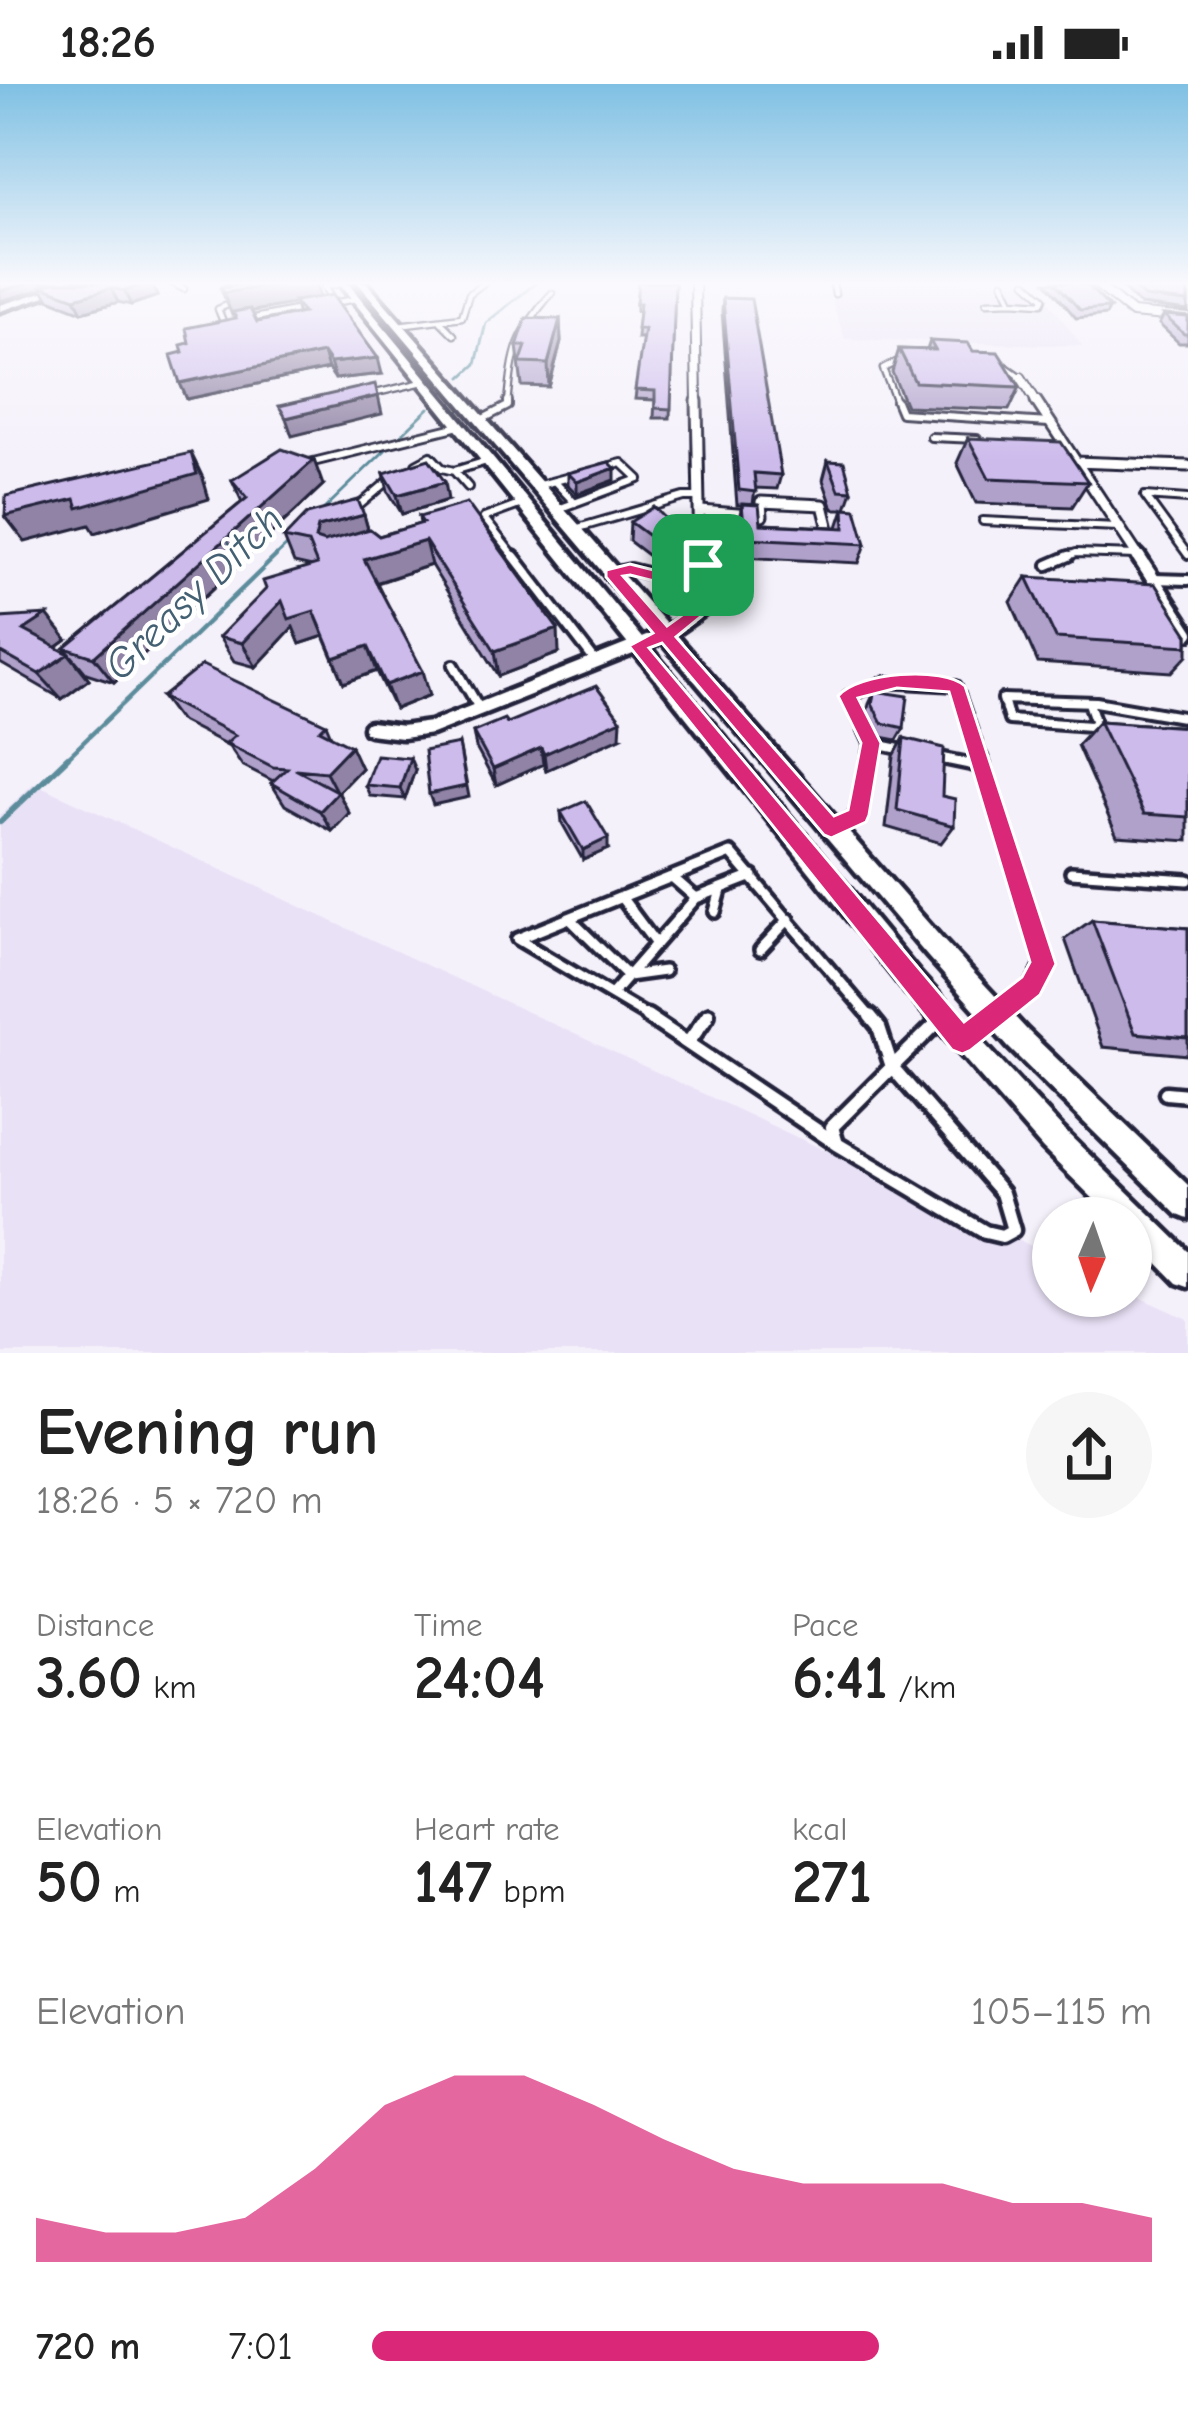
<!DOCTYPE html>
<meta charset="utf-8">
<style>
body{margin:0;font-family:"Comic Neue",sans-serif;background:#f6f6f6;color:#222;height:100vh;display:flex;flex-direction:column;font-size:45px;white-space:nowrap}
*{box-sizing:border-box;margin:0}
p{font-size:39px;color:#767676}
.icon{flex:none;width:66px;height:66px;fill:none;stroke:currentColor;stroke-width:2;stroke-linecap:round;stroke-linejoin:round}
.map{position:relative;height:1269px;overflow:hidden}
.side{display:flex;flex-direction:column;background:#fff;flex:1}
.side>*{flex:none}
.needle{width:78px;rotate:182deg}
.controls{position:absolute;left:1032px;top:1113px;display:grid;gap:24px}
.controls a{display:grid;place-items:center;width:120px;height:120px;border-radius:50%;background:#fff;box-shadow:0 3px 9px #0004;font-size:60px}
.pin{position:absolute;display:grid;place-items:center;width:102px;height:102px;color:#fff;margin:-51px;border-radius:24px;box-shadow:0 6px 18px #0006}
.round{display:grid;place-items:center;flex:none;width:126px;height:126px;border-radius:63px;background:#f6f6f6}
.summary{display:flex;align-items:center;justify-content:space-between;height:204px;padding:0 36px}
h1{font-size:66px;font-weight:700;line-height:90px}
.stats{display:grid;grid-template-columns:repeat(3,1fr);gap:18px;height:204px;padding:12px 36px}
.stats div{display:grid;align-content:center}
.stats b{font-size:60px;font-weight:700}
.stats small{font-size:33px;font-weight:400}
.stats p{font-size:33px}
.chart{height:336px;padding:24px 36px}
.chart p{display:flex;justify-content:space-between}
.chart svg{width:100%;height:216px;margin-top:12px;fill:#db2777;opacity:.7}
ul{padding:0 36px;list-style:none;font-size:39px}
li{display:grid;grid-template-columns:192px 144px 1fr;align-items:center;height:90px}
li i{height:30px;border-radius:15px;background:#db2777}
.status{display:flex;justify-content:space-between;align-items:center;height:84px;padding:0 60px;background:#fff;direction:ltr}
.status svg{height:33px;fill:currentColor}
.map>svg:first-child{display:block}
.built{fill:#e9e1f6}
.lines{fill:none;stroke-linecap:round;stroke-linejoin:round}
.stream-far2{stroke:#5c8c9b;stroke-width:3}
.stream-far1{stroke:#5c8c9b;stroke-width:4.5}
.stream{stroke:#5c8c9b;stroke-width:6}
.service-far4-casing{stroke:#22223b;stroke-width:9}
.service-far3-casing{stroke:#22223b;stroke-width:12}
.service-far2-casing{stroke:#22223b;stroke-width:16}
.service-far1-casing{stroke:#22223b;stroke-width:18}
.service-casing{stroke:#22223b;stroke-width:21}
.minor-far2-casing{stroke:#22223b;stroke-width:12}
.minor-far1-casing{stroke:#22223b;stroke-width:15}
.minor-casing{stroke:#22223b;stroke-width:21}
.secondary-casing{stroke:#22223b;stroke-width:9}
.service-far4{stroke:#fff;stroke-width:4.5}
.service-far3{stroke:#fff;stroke-width:6}
.service-far2{stroke:#fff;stroke-width:8}
.service-far1{stroke:#fff;stroke-width:9}
.service{stroke:#fff;stroke-width:12}
.minor-far2{stroke:#fff;stroke-width:8}
.minor-far1{stroke:#fff;stroke-width:9}
.minor{stroke:#fff;stroke-width:12}
.secondary{fill:#fff;fill-rule:evenodd}
.wall{fill:#b0a1cb;stroke:#22223b;stroke-width:3;fill-rule:evenodd}
.shaded-wall{fill:#9083a5;stroke:#22223b;stroke-width:3}
.building{fill:#cdbbec;stroke:#22223b;stroke-width:3}
.route{fill:#db2777;stroke:#fff;stroke-width:3;fill-rule:evenodd}
.labels{text-anchor:middle;dominant-baseline:central;stroke-width:9;stroke-linejoin:round;paint-order:stroke}
.water-label{font-size:42px;font-style:italic;fill:#446073;stroke:#fff}
</style>
<div class="status"><b>18:26</b><svg viewBox="0 0 49 12"><path d="M0 12V9h3v3zM5 12V6h3v6zM10 12V3h3v9zM15 12V0h3v12zM26 1h20v11H26zM47 4h2v5h-2z"/></svg></div>
<div class="map">
<svg width="1188" height="1269" viewBox="0 0 1188 1269">
<rect width="100%" height="100%" fill="#f5f1fb"/>
<filter id="ink" filterUnits="userSpaceOnUse"><feTurbulence type="fractalNoise" baseFrequency=".00833" numOctaves="2"/><feDisplacementMap in="SourceGraphic" scale="24" xChannelSelector="R" yChannelSelector="G"/><feConvolveMatrix kernelMatrix="1 2 1 2 8 2 1 2 1" color-interpolation-filters="sRGB"/></filter>
<g filter="url(#ink)">
<path class="built" d="M826,198H1034L1082,262L845,255Z
M34,699L1053,1172V1212L1131,1209L1188,1235V1269H0V731Z"/>
<g class="lines">
<path class="stream-far2" d="M462,293L476,280L486,239L537,198
M319,430L429,324
M273,475L290,459"/>
<path class="stream-far1" d="M65,676L276,472"/>
<path class="stream" d="M0,738L68,673"/>
<g class="service-far4-casing">
<path id="service-far4" d="M170,198L184,205
M833,198L835,210
M1003,198L1012,217L1042,219L1044,214L1026,198
M333,217L324,203L343,199
M987,218L1012,217
M327,220L355,215
M250,235L306,224
M441,238L454,251
M224,240L218,225L237,217
M398,241L462,233L469,210L485,198
M995,275L1021,293
M372,310L423,298
M508,320C513,266 516,250 552,209
M897,320L883,285L902,275"/>
</g>
<g class="service-far3-casing">
<path id="service-far3" d="M896,317L901,329L1049,339
M481,336L508,322V317
M931,353L977,355
M309,379L459,342
M416,380L431,372L442,384L454,387
M555,398L575,419
M536,402L577,391
M468,403L454,387L487,377
M1188,415L1145,412L1188,471
M558,425L639,395L622,379L603,384
M354,426L393,393
M983,437L1118,443
M575,445L684,413H700
M516,475L484,434L522,420
M1062,475L1076,469L1136,471"/>
</g>
<g class="service-far2-casing">
<path id="service-far2" d="M514,472L595,577
M1048,481L1069,472
M611,489L630,485L701,502
M1153,495L1188,496
M686,500L685,484L701,481
M454,581L479,624
M1089,619L1096,639L1090,642L1009,636L1003,615L1096,618L1188,634
M870,659L848,612L885,598L956,602L982,676
M936,673L949,676
M868,676L871,659L904,666"/>
</g>
<g class="service-far1-casing">
<path id="service-far1" d="M936,673L984,683L1043,880L1031,902L999,927
M981,673L984,681
M833,744L858,731L869,673
M1071,788L1188,796
M672,793L696,814
M621,813L656,860
M715,828L721,806
M569,834L628,892L664,887
M760,866L789,835
M613,909L696,814L753,792
M652,935L517,855L731,769L872,935
M705,935L709,929"/>
</g>
<g class="service-casing">
<path id="service" d="M647,932L837,1060
M870,932L879,943L892,983
M688,959L707,932
M892,983L941,935
M1166,1009L1188,1011
M837,1060L985,1148L1002,1152L1013,1146L1002,1109L892,983
M837,1060L832,1043L892,983"/>
</g>
<g class="minor-far2-casing">
<path id="minor-far2" d="M695,198L697,320
M1094,198L1132,229L1188,234
M1021,293L1038,320"/>
</g>
<g class="minor-far1-casing">
<path id="minor-far1" d="M697,317L700,475
M1036,317L1140,475
M1074,378L1188,382
M701,427L762,432L761,418L823,421L830,449L821,448"/>
</g>
<g class="minor-casing">
<path id="minor" d="M1138,472L1188,549
M370,644L402,648L431,644L665,551L701,526L700,472"/>
</g>
<g class="secondary-casing">
<path id="secondary" d="M75,198H88L0,227V221Z
M338,198H347L921,891L1063,1045L1188,1167V1203L1177,1199L1131,1152V1134H1113L1043,1065L905,907Z
M357,198H366L944,857L1027,946L1188,1101V1135L1178,1131L1009,964L928,873Z"/>
</g>
<use href="#service-far4" class="service-far4"/>
<use href="#service-far3" class="service-far3"/>
<use href="#service-far2" class="service-far2"/>
<use href="#service-far1" class="service-far1"/>
<use href="#service" class="service"/>
<use href="#minor-far2" class="minor-far2"/>
<use href="#minor-far1" class="minor-far1"/>
<use href="#minor" class="minor"/>
<use href="#secondary" class="secondary"/>
</g>
<path class="wall" d="M0,198H151L157,212L131,221L118,218L82,228L49,215L43,205Z
M227,198H315L319,213L382,290L335,295L328,285L187,315L180,299L183,268L189,259L235,234L220,204ZM294,219L298,230L257,238L251,227Z
M675,198L670,334H654L655,316L635,315L643,254H637L639,228L636,227V219Z
M1046,198H1084L1110,224L1106,231L1076,234Z
M1116,198H1188V227L1140,221Z
M723,214L781,391L777,405L755,404L753,421L761,440L838,443L844,425H833L823,396L828,377L852,407L846,424L866,460L859,479L741,473L738,439L742,421H737L722,227Z
M1164,231L1188,233V259H1179L1159,240Z
M560,235L561,258L549,303L522,302L517,262Z
M930,257L1020,303L1009,326L906,322L892,288L899,265L927,266Z
M968,354L1088,398L1072,423L976,419L957,379Z
M384,389L448,416L402,430L388,407Z
M568,389L615,396L577,410L568,401Z
M232,396L323,401L114,598L86,589L65,564L242,418Z
M364,431L368,445L379,452L420,440L419,433L559,569L499,592L431,481L377,499L430,611L395,625L377,587L344,599L324,552L300,560L293,543L256,583L234,577L219,553L312,483L294,479L284,454Z
M630,438L678,468L659,480L629,457Z
M1027,493L1188,551V571L1172,588L1038,579L1011,518Z
M0,534L67,556L56,564L89,595L62,615L0,579Z
M875,607L904,644L897,656L876,652L866,632L869,620Z
M162,613L326,640L331,652L361,684L338,708L349,729L332,747L285,721L271,699L273,697L242,681L229,662L179,636Z
M1099,637L1188,643V757L1117,752L1077,661Z
M507,639L620,653L546,686L543,680L496,701L476,664L473,648Z
M904,654L954,742L941,759L886,743L894,672Z
M415,686L405,715L370,712L365,701Z
M561,728L608,765L583,776L562,739Z
M1092,836L1188,844V971L1103,963L1065,855Z"/>
<path class="shaded-wall" d="M33,198H68L42,202L43,205L0,217V207Z
M151,198L157,212L131,221L124,207Z
M246,198H251L249,205L277,198H315L320,215L232,231L221,204Z
M111,204L118,218L82,228L75,214Z
M560,235L561,258L549,303L548,280Z
M323,269L328,285L187,315L180,299Z
M378,274L382,290L335,295L330,279Z
M378,312L382,330L292,352L286,334Z
M191,369L203,394L209,415L95,449L90,441L25,458L5,432Z
M314,376L323,401L114,598L94,573Z
M615,384V396L577,410V398Z
M445,398L448,416L402,430L397,411Z
M364,431L371,456L328,468L315,455L318,443Z
M680,449L678,468L659,480L661,461Z
M425,457L431,481L372,500L364,475Z
M282,517L314,527L324,552L300,560L293,543L256,583L242,559Z
M47,531L67,556L46,571L24,546Z
M558,545L559,569L499,592L495,567Z
M368,562L377,587L344,599L334,574Z
M69,570L89,595L62,615L39,590Z
M423,587L430,611L395,625L386,601Z
M621,636L620,653L546,686L544,670Z
M459,660L469,713L433,721L429,710Z
M351,662L361,684L338,708L349,729L332,747L320,727L337,709L326,688Z
M541,664L543,680L496,701L493,685Z
M410,674L415,686L405,715L400,704Z
M608,754V765L583,776V766Z"/>
<path class="building" d="M0,198H33L0,207Z
M53,198H151L124,207L111,204L75,214L42,202Z
M230,198H246L245,200L220,204Z
M258,198H289L224,209L221,204Z
M638,198H675L671,325L655,324V307L635,306L644,245H637L640,219H636Z
M1055,198H1084L1110,224L1080,226Z
M1128,198H1188V218L1144,213Z
M332,211L378,274L330,279L323,269L180,299L171,271L183,268L181,261L189,259L186,244L236,234L233,228L250,225L257,238L303,229L294,217Z
M723,214L751,215L781,391L754,389L756,408L739,406Z
M1164,231L1188,233V250H1184Z
M526,234L560,235L548,280L520,279L526,262H517Z
M930,257L968,259L973,267L998,268L1020,303L915,298L899,265L935,266Z
M375,300L378,312L286,334L279,322Z
M968,354L1061,358L1088,398L989,394Z
M282,365L314,376L94,573L65,564L247,414L232,396Z
M191,369L197,390L78,424L75,415L5,432L6,412Z
M429,375L445,398L397,411L384,389Z
M828,377L844,378L852,407L839,406Z
M609,378L615,384L577,398L568,389Z
M358,416L364,431L318,443L315,455L324,458L370,445L379,452L423,439L419,433L467,419L558,545L495,567L425,457L364,475L423,587L386,601L368,562L334,574L314,527L289,535L282,517L242,559L219,553L266,505L263,497L317,481L308,459L284,454L307,430Z
M742,420L759,421L761,440L845,444L844,424L856,425L866,460L745,454Z
M654,423L680,449L661,461L630,438Z
M1027,493L1155,500L1188,551V562L1056,554Z
M47,531L24,546L69,570L39,590L0,568V534Z
M202,581L326,640L320,646L351,662L326,688L295,685L338,708L320,727L271,699L287,684L273,683L226,659L235,651L162,613Z
M596,602L621,636L544,670L541,664L493,685L473,648L504,635L507,639Z
M875,607L908,612L904,644L882,639L872,620Z
M1099,637L1188,643V733L1144,730Z
M904,654L944,664L942,712L955,715L954,742L897,726Z
M459,660L466,702L429,710L424,667Z
M376,671L410,674L400,704L365,701Z
M586,717L608,754L583,766L561,728Z
M1092,836L1188,844V954L1135,949Z"/>
</g>
<linearGradient id="sky" x2="0" y2="1"><stop stop-color="#7fc0e3"/><stop offset="0.53" stop-color="#faf9fd"/><stop offset="1" stop-color="#faf9fd" stop-opacity="0"/></linearGradient>
<rect width="1188" height="376" fill="url(#sky)"/>
<path class="route" d="M703,476L711,481L709,526L676,553L834,732L848,726L861,659L838,612C857,588 944,582 965,602L1056,880L1040,911L971,966L962,970L952,966L629,562L653,549L606,493V486L630,480L677,492L680,480ZM630,491L686,505L694,500L692,524L667,542L623,492ZM662,559L824,751L831,754L866,738L869,731L881,659L858,614L897,604L949,608L1030,878L1022,893L964,938L649,564Z"/>
<g class="labels">
<g class="water-label">
<text transform="translate(194 509) rotate(-44)">Greasy Ditch</text>
</g>
</g>
</svg>
<div class="controls">
<a><svg class="needle" viewBox="-14 -14 28 28"><path d="M0-13l5 13h-10z" fill="#e53935"/><path d="M0 13l5-13h-10z" fill="#767676"/></svg></a>
</div>
<div class="pin" style="left:703px;top:481px;background:#1e9e55"><svg class="icon" aria-label="arrive" viewBox="0 0 24 24"><path d="M6 21V4h12l-3 4 3 4H6"/></svg></div>
</div>
<section class="side">
<div class="summary"><div><h1>Evening run</h1><p>18:26 · 5 × 720 m</p></div><a class="round"><svg class="icon" aria-label="share" viewBox="0 0 24 24"><path d="M12 15V3M7 8l5-5 5 5M5 13v7h14v-7"/></svg></a></div>
<div class="stats">
<div><p>Distance</p><b>3.60<small> km</small></b></div>
<div><p>Time</p><b>24:04</b></div>
<div><p>Pace</p><b>6:41<small> /km</small></b></div>
</div>
<div class="stats">
<div><p>Elevation</p><b>50<small> m</small></b></div>
<div><p>Heart rate</p><b>147<small> bpm</small></b></div>
<div><p>kcal</p><b>271</b></div>
</div>
<div class="chart"><p><span>Elevation</span>105–115 m</p>
<svg viewBox="0 0 160 44" preserveAspectRatio="none"><path d="M0 44V35L10 38L20 38L30 35L40 25L50 12L60 6L70 6L80 12L90 19L100 25L110 28L120 28L130 28L140 32L150 32L160 35V44z"/></svg>
</div>
<ul>
<li><b>720 m</b>7:01<i style="width:65%"></i></li>
</ul>
</section>
